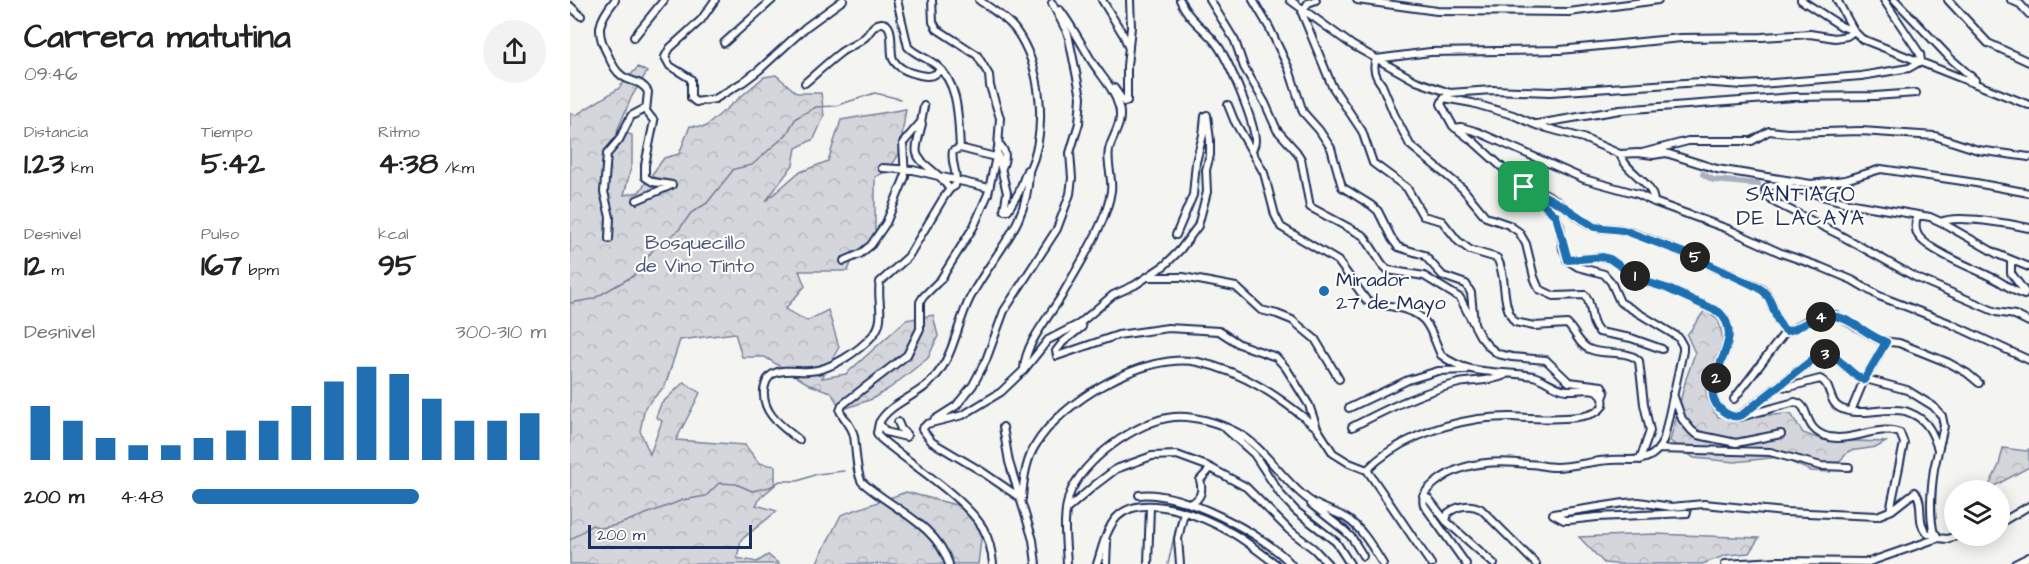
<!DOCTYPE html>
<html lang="es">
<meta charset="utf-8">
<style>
body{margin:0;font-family:"Architects Daughter",sans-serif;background:#f2f2f2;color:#222;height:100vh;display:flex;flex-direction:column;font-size:22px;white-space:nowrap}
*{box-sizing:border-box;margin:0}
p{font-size:20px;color:#767676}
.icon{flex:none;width:33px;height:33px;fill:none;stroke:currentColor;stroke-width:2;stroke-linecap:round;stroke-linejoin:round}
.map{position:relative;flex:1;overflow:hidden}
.drawer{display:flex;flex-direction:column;background:#fff;width:570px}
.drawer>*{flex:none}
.fabs{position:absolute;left:1374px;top:480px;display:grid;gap:12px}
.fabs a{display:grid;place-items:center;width:66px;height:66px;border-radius:50%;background:#fff;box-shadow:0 3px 15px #0003;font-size:30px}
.scale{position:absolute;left:18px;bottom:15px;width:164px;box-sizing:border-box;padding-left:6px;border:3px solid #1b2f5e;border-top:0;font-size:16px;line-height:21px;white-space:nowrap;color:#1b2f5e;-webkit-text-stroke:4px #fdfcf7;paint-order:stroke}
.pin{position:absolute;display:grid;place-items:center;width:51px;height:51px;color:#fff;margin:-26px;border-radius:12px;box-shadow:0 3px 9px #0006}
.km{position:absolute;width:30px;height:30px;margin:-15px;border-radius:50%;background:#222;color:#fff;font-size:16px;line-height:30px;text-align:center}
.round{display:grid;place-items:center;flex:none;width:63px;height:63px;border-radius:32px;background:#f2f2f2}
.head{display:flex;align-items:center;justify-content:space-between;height:102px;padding:0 24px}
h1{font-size:33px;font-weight:700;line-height:45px}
.figures{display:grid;grid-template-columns:repeat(3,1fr);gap:9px;height:102px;padding:6px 24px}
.figures div{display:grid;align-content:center}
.figures b{font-size:30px;font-weight:700}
.figures small{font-size:16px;font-weight:400}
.figures p{font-size:16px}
.chart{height:168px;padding:12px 24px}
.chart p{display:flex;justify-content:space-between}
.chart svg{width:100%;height:108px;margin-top:6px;stroke:#1f6fb2;stroke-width:6}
ul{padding:0 24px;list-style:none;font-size:20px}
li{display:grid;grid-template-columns:96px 72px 1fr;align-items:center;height:45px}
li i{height:15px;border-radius:8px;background:#1f6fb2}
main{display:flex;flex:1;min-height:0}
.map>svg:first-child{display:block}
.forest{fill:url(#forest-crowns);stroke:#78829c;stroke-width:1.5}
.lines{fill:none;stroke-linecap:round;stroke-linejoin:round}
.stream{stroke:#717c98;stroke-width:1.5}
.canal{stroke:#aab0bf;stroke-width:6}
.street-casing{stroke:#1b2f5e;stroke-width:10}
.street{stroke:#fdfcf7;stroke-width:6}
.route-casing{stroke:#fff;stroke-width:12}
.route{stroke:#1f6fb2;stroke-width:8}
.poi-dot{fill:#1f6fb2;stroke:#fdfcf7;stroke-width:2}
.labels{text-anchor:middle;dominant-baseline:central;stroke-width:4.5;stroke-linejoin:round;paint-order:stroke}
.park-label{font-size:20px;fill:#49597d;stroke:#fdfcf7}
.poi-label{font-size:20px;fill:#1b2f5e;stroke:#fdfcf7;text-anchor:start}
.neighbourhood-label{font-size:21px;letter-spacing:1.5px;fill:#1b2f5e;stroke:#fdfcf7}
</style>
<main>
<section class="drawer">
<div class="head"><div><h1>Carrera matutina</h1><p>09:46</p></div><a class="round"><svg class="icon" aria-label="share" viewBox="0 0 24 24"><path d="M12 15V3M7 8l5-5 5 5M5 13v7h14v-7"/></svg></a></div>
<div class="figures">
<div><p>Distancia</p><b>1.23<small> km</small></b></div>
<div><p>Tiempo</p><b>5:42</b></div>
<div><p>Ritmo</p><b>4:38<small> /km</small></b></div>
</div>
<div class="figures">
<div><p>Desnivel</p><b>12<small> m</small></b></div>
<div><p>Pulso</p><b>167<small> bpm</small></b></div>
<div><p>kcal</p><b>95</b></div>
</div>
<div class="chart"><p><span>Desnivel</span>300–310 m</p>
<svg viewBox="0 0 160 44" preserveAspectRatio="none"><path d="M5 44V22M15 44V28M25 44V35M35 44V38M45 44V38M55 44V35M65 44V32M75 44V28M85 44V22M95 44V12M105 44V6M115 44V9M125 44V19M135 44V28M145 44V28M155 44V25"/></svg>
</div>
<ul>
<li><b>200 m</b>4:48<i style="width:64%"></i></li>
</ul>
</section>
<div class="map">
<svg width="1459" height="564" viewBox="0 0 1459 564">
<defs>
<pattern id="forest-crowns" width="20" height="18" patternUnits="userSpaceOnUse" patternTransform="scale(1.5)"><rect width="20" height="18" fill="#d4d6db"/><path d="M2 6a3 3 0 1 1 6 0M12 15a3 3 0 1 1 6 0" fill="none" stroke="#b5b8be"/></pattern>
</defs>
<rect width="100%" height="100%" fill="#f4f4f1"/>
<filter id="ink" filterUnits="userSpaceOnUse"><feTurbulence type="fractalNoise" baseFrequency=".0167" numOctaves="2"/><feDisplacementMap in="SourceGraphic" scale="12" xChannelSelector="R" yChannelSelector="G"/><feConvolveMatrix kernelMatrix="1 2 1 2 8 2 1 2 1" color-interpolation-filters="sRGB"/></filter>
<g filter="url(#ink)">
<path class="forest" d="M68,67L77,72L62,96L47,131L62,135V164L54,195L69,192L94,158L109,154L120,126L135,127L194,77L206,75L227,93H251L254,116L244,139L226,148L223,165L196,201L228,173L258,161L271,120L336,109L329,154L319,170L305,177V247L285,252L278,271H229L235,286L215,309L237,321L258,310L269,347L252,378L276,374L336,320L363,315L368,336L358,358L320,388L302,399L271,410L261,392L240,385L195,357H172L165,333L110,340L95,386L75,407L70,431L80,454L92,421L86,417L91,404L114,382L130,393L106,440L175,445L189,463L205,466V485L191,497L186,505L207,511L171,540L167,558L187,562L198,555L209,564H0V113L6,115L48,89Z
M1135,310L1149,321C1150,328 1154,338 1152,345C1143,377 1123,382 1148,417L1221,414L1233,433L1253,440L1316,442L1307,447L1279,451L1260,472L1241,471L1209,457L1165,462L1124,458L1100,441L1116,379L1125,353L1117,335Z
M1433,448L1456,451L1459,449V467L1417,490L1429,465Z
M336,492L390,506L412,532L408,564H246L271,515Z
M1085,534L1189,538L1179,553L1157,555L1132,564H1045L1034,563L1009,537Z"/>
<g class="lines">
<path class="stream" d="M0,303L23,299L63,276L86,246L108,231L121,213L137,203L164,169L182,165L216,135L226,118L246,107L265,106L305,93L330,99
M0,540L22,525L31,528L47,525L113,500L136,496L149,483L166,484L182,491L200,487L210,481H228L247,474L274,471
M598,564L609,514"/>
<path class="canal" d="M1133,174L1143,180L1188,184"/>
<g class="street-casing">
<path id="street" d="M45,0C28,21 25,31 38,55C41,62 45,71 51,75C60,83 71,79 78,92L76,111L84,121L75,165V177L83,182L102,185L67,200
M145,0L131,20L100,48L95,57L100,66L121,79V98L126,102L145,99L173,82L189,70L236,27L273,0
M327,0L338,47C346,55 357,58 366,65C390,84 388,120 390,148
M362,0L363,22L367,29L407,55L419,75L420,86L430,118L428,147L418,194L404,226L371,279L353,297L350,302V329L337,355L272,405L270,411C274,419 282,426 284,436C286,448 286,473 292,482C321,508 366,524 379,564
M409,0C421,9 436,17 445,29C472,66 478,130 459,171
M532,0L554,36L559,49
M610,0C618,20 636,29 648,46C659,62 685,122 685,141C685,145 684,146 682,150
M640,0L665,41L674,67L695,103L707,130L726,151L731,159L740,207L794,236L812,264L818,270L854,276L890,298L910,336L918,346L928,354L942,357L976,360L999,382L1032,386L1035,393L1033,398
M683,0L699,27L719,69L733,112L749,130L761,148L772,187L801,205L808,211L822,239L828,247L854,255L873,276L896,284L901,293L904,323
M720,0L782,45L846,81L880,93L922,90L980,92L1130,82L1173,85L1203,83L1291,76L1339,68L1351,61L1350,54L1314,0
M746,0L738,3L732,13L762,86L792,131L803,163L837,188L853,216L872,221L888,241L900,250L927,258C938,278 930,304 945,322L964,326L997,324C1006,332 1008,344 1019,349C1034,356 1058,349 1069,361L1074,404L1080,431L1070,460
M787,0L867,11L999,12L1088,0
M1231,0L1271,26L1284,31L1292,39L1459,105
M1325,0L1380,58L1405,80
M1378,0L1418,43L1459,62
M1441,0L1450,4L1459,14
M0,6L11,16
M64,37L94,0
M154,43L202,0
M806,59L860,52L990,50L1111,38L1192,37L1240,34L1265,38L1277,36L1284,31L1267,0
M806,59C802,69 806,77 812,85L824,114L840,145L893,189L916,217L939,225L949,232L956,244L964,277L969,289L984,296L1015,295C1024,306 1018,321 1029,332L1061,338L1092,349
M235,83C247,73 258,62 270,53C278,47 287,44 294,38C300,34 302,24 311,23C326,22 319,50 323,59C328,69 340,73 350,75C359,77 364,76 371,70
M544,88L554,102L557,101V66L561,27L560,0
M880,93L873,99L871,104L883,126L904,142L986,216L990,226L993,249L1000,262L1008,267L1034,274L1041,282L1050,302L1108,337L1113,346V351L1094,438C1091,448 1083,457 1072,459C1062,461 1050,459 1040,460C1022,461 1003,467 985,467C976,467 967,464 958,464C927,460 890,462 865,483C857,489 851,495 854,505L896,564
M874,98L902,103L943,115L966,125L1013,138L1050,154L1068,153L1083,155L1096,153L1147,169L1241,184L1275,180L1311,169L1406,183L1459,193
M658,105L664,120L694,173L705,215L711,227L768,261L797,301C806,305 815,305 825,307C859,313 859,328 871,355C899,377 932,370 963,376C975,379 985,389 997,390C1007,391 1027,385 1032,396C1046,427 953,417 940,417C929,417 918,418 908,419C869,425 825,441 797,470
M352,124C342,160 344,154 371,178C375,181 376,186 380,189
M967,124L1050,110L1223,97L1305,96L1346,93
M885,128L891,127L908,132L1014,179L1068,194L1084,202L1158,229L1211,253L1251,267L1282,280L1309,296L1379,323L1459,360
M428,143C437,151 436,158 432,168
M1072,153L1118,141H1182L1199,131L1218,133L1291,131L1365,136L1408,150L1459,157
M1050,154C1056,173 1083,181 1084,202
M312,168L343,170L419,188
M955,186C976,188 1003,216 1022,226C1032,230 1043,227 1053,230C1101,245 1144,268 1189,287C1206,298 1201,319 1216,331L1221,330L1238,320L1266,315L1311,341L1329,343L1379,363L1397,373L1409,383
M1206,203L1204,193L1213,186
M1347,216C1345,223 1344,231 1350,238C1363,253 1406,269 1425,279C1435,284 1444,292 1454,295L1455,292L1441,273V261
M1371,222C1386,214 1441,224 1459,228
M606,235L623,195L626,162L633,135L635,116L637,115L640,140V155L636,170L637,192L628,226L610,250L595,265L565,285L543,295L509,324L478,340L454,370L431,392L393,415L357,424L352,429L362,442L411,471L452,499C453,482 456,460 465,446C491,401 576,351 628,362C675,372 711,398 747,428
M39,239L40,217L34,192L37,154L49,140L61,116L76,108
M997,260L1033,257L1040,259L1070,280L1096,288L1149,312C1182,342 1118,387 1154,412C1160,416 1165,418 1171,415L1242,360L1252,355L1260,354L1288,377L1337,390L1363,406L1372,416L1374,426L1368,451
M274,261L290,254L301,245L316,223L335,177L333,143L351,122L354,106
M1459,267L1427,254L1371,222L1360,217L1277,203L1213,185L1200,186L1195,190L1196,195L1206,203L1268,234L1345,277L1426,312L1445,315L1459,322
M578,277H613L666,287L691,310L707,314L722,320L733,329L745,339L769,379
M512,327L493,342L486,351L487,356L548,335L598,328L649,331L669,344L706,357L716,368L739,405L747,428L763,453L779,463L797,470L861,564
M454,369C455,344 478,318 491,297C507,268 537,223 541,191C543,177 535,159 540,146C545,132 553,122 549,107C544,88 531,76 521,60C511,43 502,26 490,10
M1210,386L1219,387L1250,379C1262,384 1258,402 1270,408C1290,418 1314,406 1335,411C1350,416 1358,423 1364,438C1365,442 1368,447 1368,451C1367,457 1365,464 1364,469C1361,491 1359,513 1364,534
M1103,394L1112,419L1122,431L1128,435L1166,443L1211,434
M1164,399L1216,331
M779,408L838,380L868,371L896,370
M1281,411L1294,380L1316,342
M1170,417L1225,402C1242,406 1231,430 1259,437C1283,442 1308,424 1330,433L1334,443L1320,511
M364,420L386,406L403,385L416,360L434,311L487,229L500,194L502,178L500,153L509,123L511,97L498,34L482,3
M328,422L331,429L337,435L336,437L316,432L309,423C320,402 350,396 365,377C384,355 387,324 400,298C424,252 458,227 459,172L457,170L449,192L438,210H434L437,193L427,151
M309,423L307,433L310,438C340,464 393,496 413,528C419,539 422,552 423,564
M433,427L439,462L463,540L466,564
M782,427C817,409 851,392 889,383C904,380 920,382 935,375
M656,429L684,454L711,495L726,511L766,542L780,564
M229,440C212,426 192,414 194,390C195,384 197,377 203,374C213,368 229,372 240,371C261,370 289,351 303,335C317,319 306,300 310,282L338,257L374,197L380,189L385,186C389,173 380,163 383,151L390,148L425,157
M1088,449L1200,452L1251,466L1279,467
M569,495C610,490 694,534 721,564
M853,496L859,499L876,521L924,564
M621,504C631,498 633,491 630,480L641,468
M741,504L774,530L782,538L793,556
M496,510L525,485L546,469L582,456L607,455L637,466L676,487L718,529L744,549L758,564
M1117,513L1027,517L999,520H994L983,514L1054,503L1069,502L1101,507L1134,504L1215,512L1307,516L1322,510L1345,492C1355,502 1345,523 1358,534H1366L1368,538
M876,521L878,513C887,506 900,503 911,509L966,564
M1430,523L1459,506
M497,564C496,542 492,518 499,496C511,461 568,420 604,417C623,415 649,423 666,432C695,447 712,481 739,500C750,508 764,511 776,518C792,528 803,548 813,564
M527,564C532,549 536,529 547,517C574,490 637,518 664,534C679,543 692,554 706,564
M536,564L537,542
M578,564L580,507
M610,564L608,539L614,512
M1155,564L1207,561L1299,562L1368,538L1377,539L1386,536
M1445,564L1459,557"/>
</g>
<use href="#street" class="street"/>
</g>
</g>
<g class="lines" filter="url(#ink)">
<g class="route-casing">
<path id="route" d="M956,186L995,207L1024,227L1053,230L1117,254L1189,288C1206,298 1201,319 1216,331C1228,330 1238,319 1251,317C1278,311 1292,334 1316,342L1294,380C1279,374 1270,356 1256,354L1242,360L1172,415C1165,418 1160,416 1154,412C1118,387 1182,342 1149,312L1096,288L1070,280L1040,259L1033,257L998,260L986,216L954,187Z"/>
</g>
<use href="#route" class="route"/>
</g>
<circle class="poi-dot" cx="754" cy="291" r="6"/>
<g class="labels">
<g class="park-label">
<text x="125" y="243">Bosquecillo<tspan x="125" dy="23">de Vino Tinto</tspan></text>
</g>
<g class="poi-label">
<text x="766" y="280">Mirador<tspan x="766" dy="23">27 de Mayo</tspan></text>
</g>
<g class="neighbourhood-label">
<text x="1231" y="194">SANTIAGO<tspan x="1231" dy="24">DE LACAYA</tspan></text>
</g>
</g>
</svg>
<div class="fabs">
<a><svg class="icon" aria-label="layers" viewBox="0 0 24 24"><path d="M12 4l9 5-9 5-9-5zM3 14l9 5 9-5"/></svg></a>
</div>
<div class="scale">200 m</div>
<div class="pin" style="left:954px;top:187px;background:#1e9e55"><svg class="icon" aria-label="arrive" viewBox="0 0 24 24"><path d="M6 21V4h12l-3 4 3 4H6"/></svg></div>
<b class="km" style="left:1065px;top:276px">1</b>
<b class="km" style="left:1146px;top:378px">2</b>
<b class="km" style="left:1255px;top:354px">3</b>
<b class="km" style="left:1251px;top:317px">4</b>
<b class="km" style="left:1125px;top:257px">5</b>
</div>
</main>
